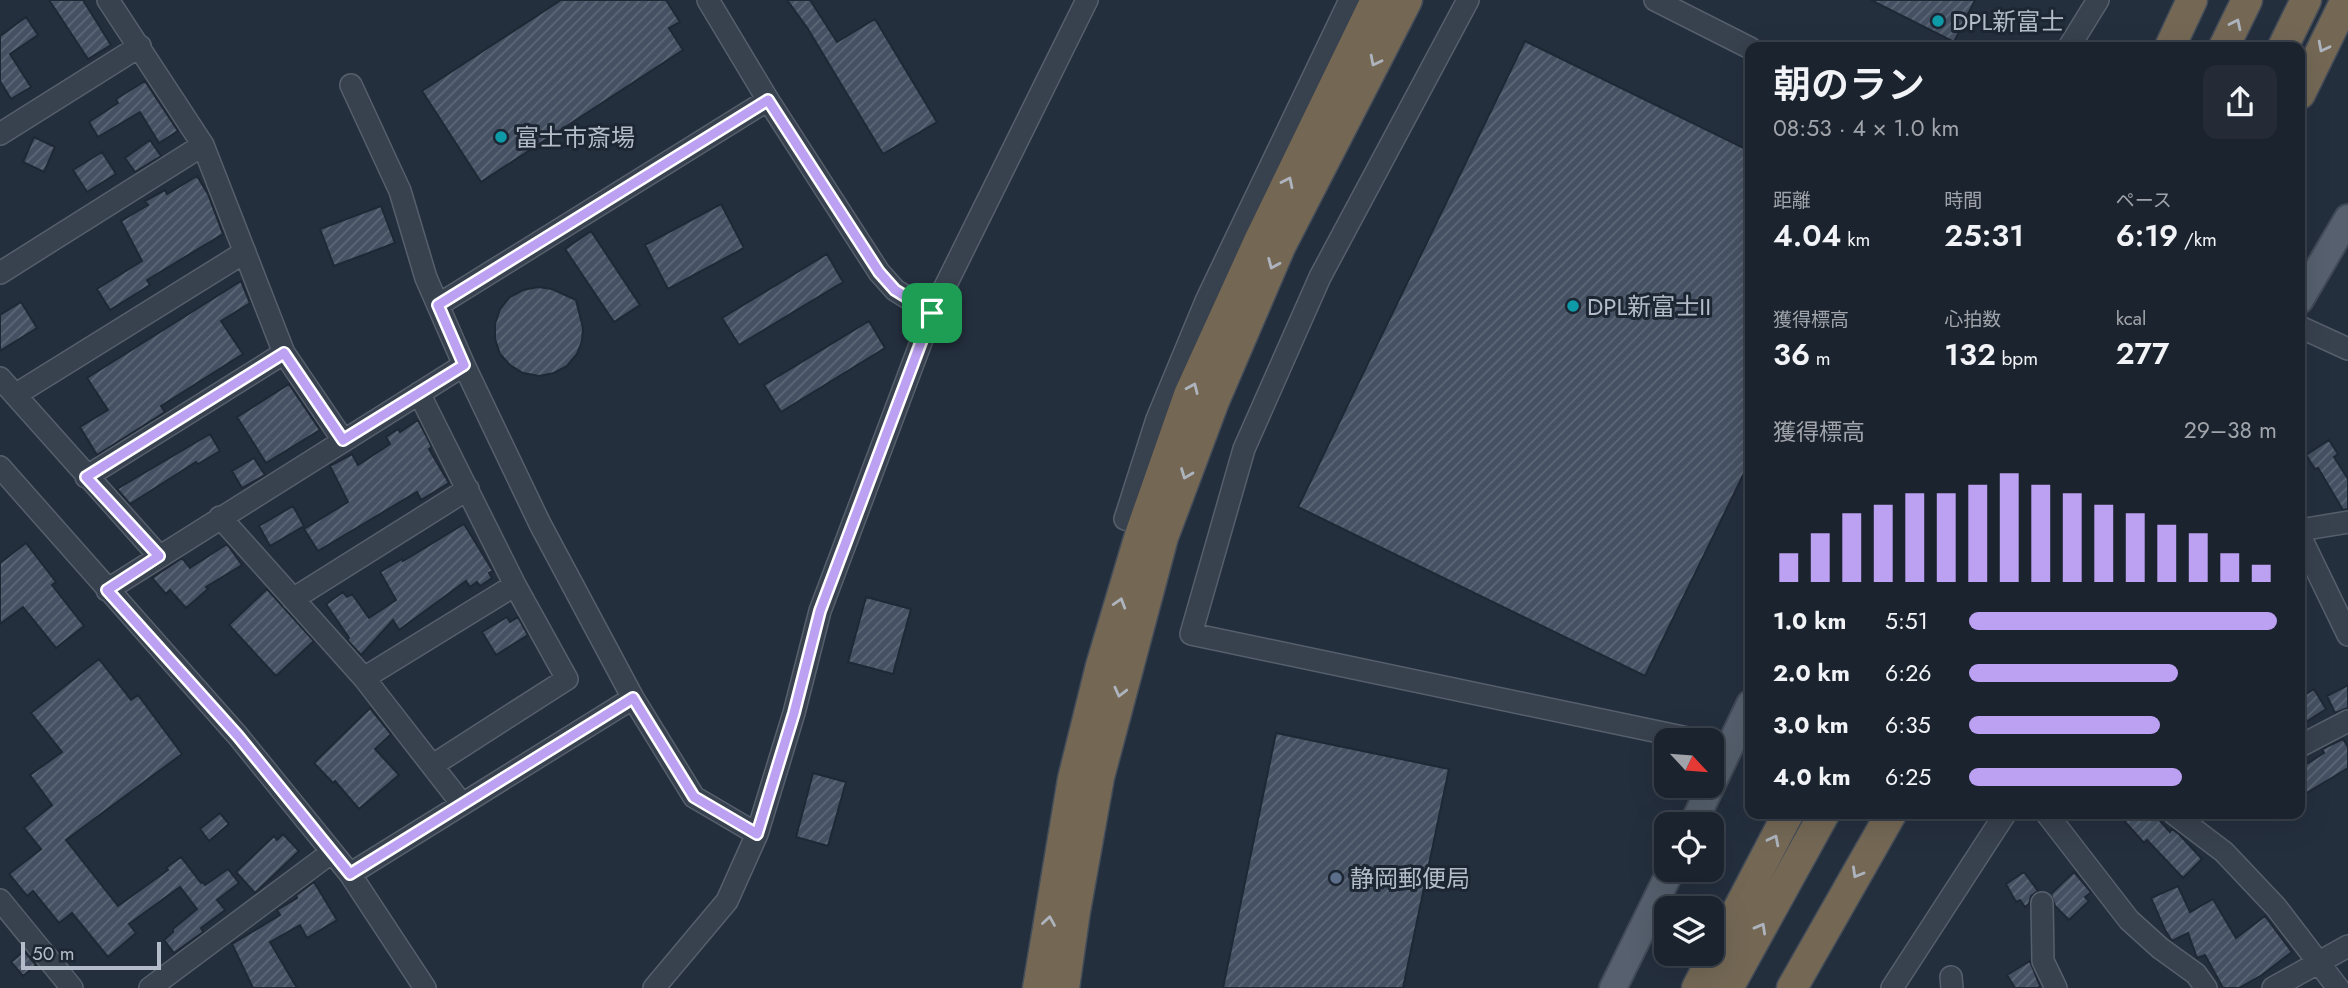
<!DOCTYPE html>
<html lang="ja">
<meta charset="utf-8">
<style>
body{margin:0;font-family:Jost,"Noto Sans JP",sans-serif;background:#242b36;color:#f1f3f6;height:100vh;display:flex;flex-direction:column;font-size:26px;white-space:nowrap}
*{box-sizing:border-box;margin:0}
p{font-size:23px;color:#a0a4aa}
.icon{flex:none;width:38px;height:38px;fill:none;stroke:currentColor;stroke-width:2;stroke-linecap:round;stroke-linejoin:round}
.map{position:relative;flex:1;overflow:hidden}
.drawer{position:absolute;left:1745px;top:42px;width:560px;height:777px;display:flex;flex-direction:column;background:#1b232e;border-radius:14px;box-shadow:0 7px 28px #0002,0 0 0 2px #39404a}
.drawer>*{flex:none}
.needle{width:46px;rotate:116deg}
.buttons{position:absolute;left:1654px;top:728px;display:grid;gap:14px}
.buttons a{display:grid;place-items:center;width:70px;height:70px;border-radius:14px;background:#1b232e;box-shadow:0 7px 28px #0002,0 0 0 2px #39404a;font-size:35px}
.scale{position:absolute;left:21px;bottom:18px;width:140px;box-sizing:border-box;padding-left:7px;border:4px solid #b4bcc9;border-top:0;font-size:19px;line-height:24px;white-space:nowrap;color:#b4bcc9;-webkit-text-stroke:5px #1d2633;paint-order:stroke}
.pin{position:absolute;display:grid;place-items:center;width:60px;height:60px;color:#fff;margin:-30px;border-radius:14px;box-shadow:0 4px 10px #0006}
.round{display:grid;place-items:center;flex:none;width:74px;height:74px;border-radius:14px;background:#242b36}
.head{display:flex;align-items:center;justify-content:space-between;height:119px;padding:0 28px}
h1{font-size:38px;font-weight:600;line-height:52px}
.metrics{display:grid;grid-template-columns:repeat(3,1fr);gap:10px;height:119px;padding:7px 28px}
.metrics div{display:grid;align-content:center}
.metrics b{font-size:30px;font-weight:600}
.metrics small{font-size:19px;font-weight:400}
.metrics p{font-size:19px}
.chart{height:196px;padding:14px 28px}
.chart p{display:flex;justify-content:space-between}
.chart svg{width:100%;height:126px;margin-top:7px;stroke:#bca0f2;stroke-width:6}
ul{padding:0 28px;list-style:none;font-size:23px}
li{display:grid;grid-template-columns:112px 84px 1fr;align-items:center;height:52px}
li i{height:18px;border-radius:9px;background:#bca0f2}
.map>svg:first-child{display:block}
.building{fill:url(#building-hatch);stroke:#1f2835;stroke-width:2}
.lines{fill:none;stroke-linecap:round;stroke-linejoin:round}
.minor-casing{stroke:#565f6c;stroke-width:24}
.major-casing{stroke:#414a57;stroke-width:30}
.highway-casing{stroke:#434c59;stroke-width:33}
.minor{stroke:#38414e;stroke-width:21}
.major{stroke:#56606e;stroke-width:26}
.highway{stroke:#746855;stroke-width:30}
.oneway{stroke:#aeb4bd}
.route-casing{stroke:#fff;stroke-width:14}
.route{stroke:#bca0f2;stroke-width:9}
.culture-dot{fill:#0f9aa8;stroke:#1d2633;stroke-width:2.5}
.service-dot{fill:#5c6f8a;stroke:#1d2633;stroke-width:2.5}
.labels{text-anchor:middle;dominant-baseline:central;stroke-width:6;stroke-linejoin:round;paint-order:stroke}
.poi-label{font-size:24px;fill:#b4bcc9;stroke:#1d2633;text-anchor:start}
</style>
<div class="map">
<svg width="2348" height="988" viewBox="0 0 2348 988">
<defs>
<pattern id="building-hatch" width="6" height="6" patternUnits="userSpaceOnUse" patternTransform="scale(1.75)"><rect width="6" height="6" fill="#455162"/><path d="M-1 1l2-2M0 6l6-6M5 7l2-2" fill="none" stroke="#5d6877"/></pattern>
</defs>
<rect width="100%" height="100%" fill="#242f3e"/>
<path class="building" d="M49,0H83L111,45L88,59Z
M561,0H666L680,22L669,28L683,50L481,182L422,91Z
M787,0H810L837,42L875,19L937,122L883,154L808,29Z
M1871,0H1975L1954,42Z
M26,17L38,35L10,54L31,87L11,99L0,81V36Z
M1525,41L1750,151V461L1645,676L1298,507Z
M145,81L178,131L159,143L140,112L98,137L89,122L118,103L116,99Z
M34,137L55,147L44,172L23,162Z
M150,140L161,156L135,172L125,158Z
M102,152L116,174L87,192L73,170Z
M197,176L208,194L223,234L147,280L150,285L110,310L97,289L142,261L121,221L148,205L145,201L165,190L167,194Z
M721,204L744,248L668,289L645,245Z
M381,206L395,243L334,266L320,229Z
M591,231L640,305L614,322L565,249Z
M827,254L843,282L739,345L722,318Z
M241,281L250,303L221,321L243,354L161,406L165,412L97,455L80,427L108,410L87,378Z
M538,287L552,289L576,300L583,328L582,341L577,354L567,366L554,373L539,376L523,373L510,365L500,354L495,339V324L500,309L510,297L523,290Z
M21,302L37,328L0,351V315Z
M869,321L885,348L781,412L764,385Z
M289,384L320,430L266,463L237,417Z
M418,420L432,447L429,449L449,483L421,500L417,492L318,551L304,529L348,502L330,466L352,454L358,465L390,444L386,437L398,429L400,432Z
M210,434L220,451L198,464L196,462L130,504L117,489Z
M2329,440L2338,454L2334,457L2348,479V509L2343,510L2318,468L2315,469L2306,455Z
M254,458L265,475L242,488L232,471Z
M293,506L304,526L270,546L259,526Z
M464,524L493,571L489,573L492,578L480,586L477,582L470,587L466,581L399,630L393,620L361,655L347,640L349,638L326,604L343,592L347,597L352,594L369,618L396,600L380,572L402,559L403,561Z
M26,543L56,582L52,585L84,626L56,648L23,607L0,624V563Z
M227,544L242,565L206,587L208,589L186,608L170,590L166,594L152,578L182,558L190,568Z
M267,589L314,641L276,676L229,625Z
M866,597L911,609L893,674L848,662Z
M507,617L510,622L518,617L528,635L496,655L482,632Z
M99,659L131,700L138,695L182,754L66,840L118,906L168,870L166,868L181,857L201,883L203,882L205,885L228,869L239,883L217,900L225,910L201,928L203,932L174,953L164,940L173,932V929L197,909L180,887L129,924L136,933L108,957L72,913L59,923L33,891L27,896L9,874L41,849L24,828L52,805L30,775L62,752L31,713Z
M2348,685V708L2335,713L2327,696Z
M2314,689L2326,709L2300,726V698Z
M370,708L391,734L375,749L399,775L359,809L335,781L333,783L314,763Z
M1276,733L1449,769L1403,988H1223Z
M2343,739L2348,747V768L2300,797V768L2324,753L2322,749Z
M813,773L846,782L828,846L796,837Z
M220,813L229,824L209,841L200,829Z
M2118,814H2154L2170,832L2172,829L2179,834L2202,859L2183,878L2147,840L2144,843Z
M283,834L299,851L255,893L236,872L274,836L277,840Z
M2024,872L2038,891L2031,896L2029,904L2025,907L2020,900L2016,902L2006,884Z
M2074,872L2091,892L2085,897L2089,901L2069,920L2055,906L2051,894Z
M314,882L337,920L307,938L300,925L270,942L297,988H253L232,944L280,915L277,910L297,898L296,895Z
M2178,886L2190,912L2213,899L2236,938L2265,916L2292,952L2262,975L2239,988H2223L2205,955L2197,958L2188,933L2172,941L2165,930L2151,898Z
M24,951L36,965L23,976L11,962Z
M2030,961L2040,986L2037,988H2015L2007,975Z"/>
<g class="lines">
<g class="minor-casing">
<path id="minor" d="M108,0L203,145L284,353L343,440
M708,0L768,100L879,272L895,290L932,313
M1468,0L1320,277L1244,449L1191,634L1697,740
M1655,0L1750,48
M2069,47L2098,0
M351,85L400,191L426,278L464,365L540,524L633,698L694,797L757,834
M0,134L140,46
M0,273L203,145
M438,305L768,100
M2300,327L2348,349
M0,378L159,556
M419,393L515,585L567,679L433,765
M15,395L245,252
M0,467L238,736L350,874L425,988
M86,477L284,353
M220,517L364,678L462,804
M1125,519L1157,419L1206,301L1350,0
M2300,530L2348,522
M2300,536L2348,635
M107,590L464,365
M293,599L468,489
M364,678L515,585
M2300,746L2348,721
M2047,814L2129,920L2160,948L2196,974L2206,988
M2174,814L2224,852L2276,907L2338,988
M350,874L633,698
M0,900L72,988
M2042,903L2043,961L2056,988
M1951,977L1952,988
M150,988L332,852
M654,988L727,901L757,834L794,713L820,611L932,313L1087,0
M1892,988L2005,814
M2273,988L2348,946"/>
</g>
<g class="major-casing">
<path id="major" d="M2300,300L2348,218
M1693,824L1750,704
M1613,988L1671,870"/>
</g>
<g class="highway-casing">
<path id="highway" d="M2170,47L2192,0
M2224,47L2247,0
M2283,47L2306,0
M2300,94L2346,0
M1038,988L1073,779L1101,666L1141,532L1189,395L1260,239L1376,0
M1064,988L1075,911L1099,777L1163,537L1214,401L1280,247L1407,0
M1697,988L1788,814
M1728,988L1824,814
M1792,988L1891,814"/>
</g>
<use href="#minor" class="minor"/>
<use href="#major" class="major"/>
<use href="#highway" class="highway"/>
</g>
<defs><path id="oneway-chevron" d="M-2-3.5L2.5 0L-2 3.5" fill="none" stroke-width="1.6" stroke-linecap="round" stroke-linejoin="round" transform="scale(1.75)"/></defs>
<g class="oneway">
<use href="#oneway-chevron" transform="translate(2236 24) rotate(-64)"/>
<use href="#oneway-chevron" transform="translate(2323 47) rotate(117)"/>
<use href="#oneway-chevron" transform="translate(1375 61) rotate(117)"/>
<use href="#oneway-chevron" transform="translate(1288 182) rotate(-64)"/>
<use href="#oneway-chevron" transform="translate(1273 264) rotate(113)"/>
<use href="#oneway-chevron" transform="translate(1193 388) rotate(-66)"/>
<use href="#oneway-chevron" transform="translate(1186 474) rotate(111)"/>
<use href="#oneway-chevron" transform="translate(1120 603) rotate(-73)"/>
<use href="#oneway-chevron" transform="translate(1120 692) rotate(104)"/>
<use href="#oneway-chevron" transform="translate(1774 840) rotate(-63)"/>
<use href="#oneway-chevron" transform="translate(1857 873) rotate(120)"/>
<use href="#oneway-chevron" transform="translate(1049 921) rotate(-81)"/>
<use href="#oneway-chevron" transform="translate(1761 928) rotate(-61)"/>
</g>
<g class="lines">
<g class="route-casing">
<path id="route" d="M768,100L879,272L895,290L932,313L820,611L794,713L757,834L694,797L633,698L350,874L238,736L107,590L159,556L86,477L284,353L343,440L464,365L438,305Z"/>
</g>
<use href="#route" class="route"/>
</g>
<g class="culture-dot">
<circle cx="1938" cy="21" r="7"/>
<circle cx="501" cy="137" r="7"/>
<circle cx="1573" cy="306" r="7"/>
</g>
<circle class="service-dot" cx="1336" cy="878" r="7"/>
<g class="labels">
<g class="poi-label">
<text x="1952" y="21">DPL新富士</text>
<text x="515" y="137">富士市斎場</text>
<text x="1587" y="306">DPL新富士II</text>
<text x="1350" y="878">静岡郵便局</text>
</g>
</g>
</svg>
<div class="buttons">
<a><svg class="needle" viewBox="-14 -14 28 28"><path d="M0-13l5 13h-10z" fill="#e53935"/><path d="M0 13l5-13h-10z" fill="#a0a4aa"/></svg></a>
<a><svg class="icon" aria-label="locate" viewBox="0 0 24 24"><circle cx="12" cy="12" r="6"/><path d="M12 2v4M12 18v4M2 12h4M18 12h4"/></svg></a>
<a><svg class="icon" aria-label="layers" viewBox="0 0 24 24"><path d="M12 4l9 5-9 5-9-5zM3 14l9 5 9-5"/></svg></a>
</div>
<div class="scale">50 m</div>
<div class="pin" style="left:932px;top:313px;background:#1e9e55"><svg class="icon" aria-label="arrive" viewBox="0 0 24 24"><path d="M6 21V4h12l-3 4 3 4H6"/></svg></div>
<section class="drawer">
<div class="head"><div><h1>朝のラン</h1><p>08:53 · 4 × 1.0 km</p></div><a class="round"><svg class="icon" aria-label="share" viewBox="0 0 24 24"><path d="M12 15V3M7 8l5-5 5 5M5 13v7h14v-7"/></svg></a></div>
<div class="metrics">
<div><p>距離</p><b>4.04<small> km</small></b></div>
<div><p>時間</p><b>25:31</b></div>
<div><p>ペース</p><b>6:19<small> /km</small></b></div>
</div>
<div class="metrics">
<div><p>獲得標高</p><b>36<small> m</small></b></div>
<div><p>心拍数</p><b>132<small> bpm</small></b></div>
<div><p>kcal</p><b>277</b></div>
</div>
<div class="chart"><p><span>獲得標高</span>29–38 m</p>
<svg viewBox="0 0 160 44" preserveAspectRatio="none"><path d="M5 44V34M15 44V27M25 44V20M35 44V17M45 44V13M55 44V13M65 44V10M75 44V6M85 44V10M95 44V13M105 44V17M115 44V20M125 44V24M135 44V27M145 44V34M155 44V38"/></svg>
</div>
<ul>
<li><b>1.0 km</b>5:51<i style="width:100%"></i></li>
<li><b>2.0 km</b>6:26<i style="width:68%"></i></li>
<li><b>3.0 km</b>6:35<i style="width:62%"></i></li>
<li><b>4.0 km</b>6:25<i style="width:69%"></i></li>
</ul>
</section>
</div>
